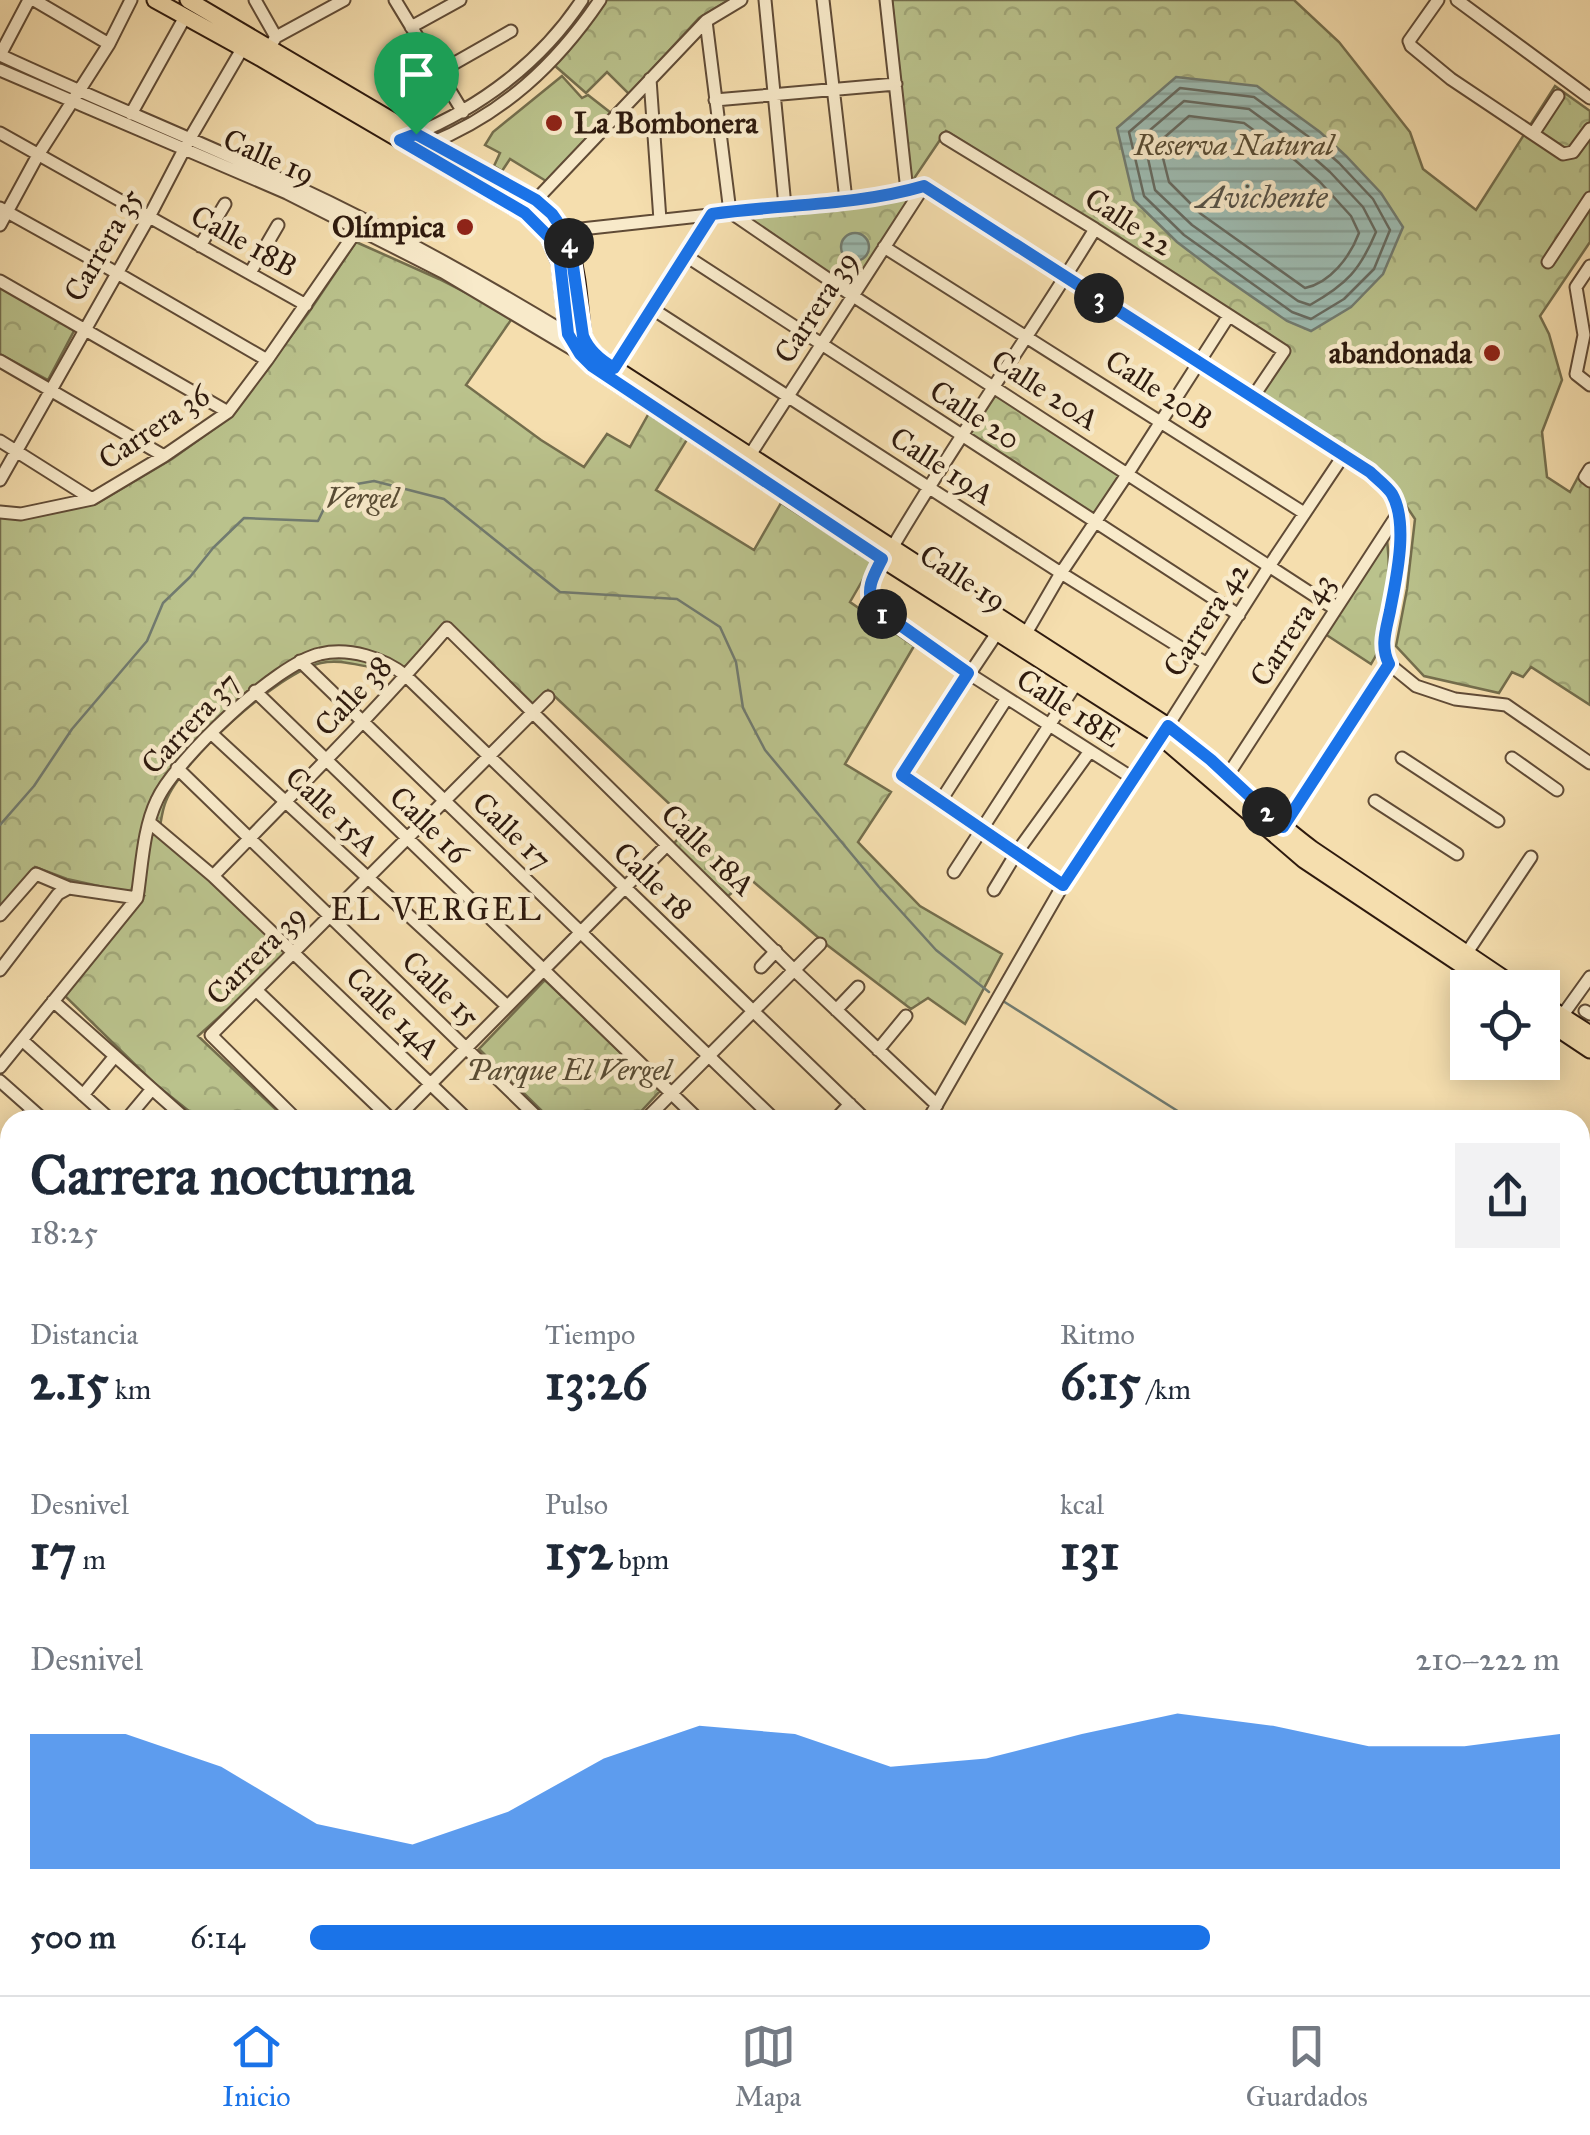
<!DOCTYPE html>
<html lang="es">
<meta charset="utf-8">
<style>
body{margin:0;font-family:"IM FELL Great Primer",serif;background:#f2f2f3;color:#1f2937;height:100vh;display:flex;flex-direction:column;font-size:38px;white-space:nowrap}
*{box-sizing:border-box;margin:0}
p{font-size:32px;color:#747a83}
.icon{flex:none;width:55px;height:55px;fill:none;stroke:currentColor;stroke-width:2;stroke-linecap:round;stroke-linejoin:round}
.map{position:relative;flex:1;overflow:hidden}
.drawer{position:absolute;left:0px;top:1110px;width:1590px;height:885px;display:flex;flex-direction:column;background:#fff;border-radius:30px 30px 0 0;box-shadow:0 5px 25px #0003}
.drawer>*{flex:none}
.tools{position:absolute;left:1450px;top:970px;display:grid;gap:20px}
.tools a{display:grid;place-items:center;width:110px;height:110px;border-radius:0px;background:#fff;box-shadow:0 5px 25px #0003;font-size:50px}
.pin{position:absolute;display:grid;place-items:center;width:85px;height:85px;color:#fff;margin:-102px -42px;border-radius:50% 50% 50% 0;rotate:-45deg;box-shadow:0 0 10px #0007}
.pin .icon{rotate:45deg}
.km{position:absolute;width:50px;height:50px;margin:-25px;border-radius:50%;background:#222;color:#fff;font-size:28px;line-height:50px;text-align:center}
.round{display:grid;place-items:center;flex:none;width:105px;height:105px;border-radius:0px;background:#f2f2f3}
.headline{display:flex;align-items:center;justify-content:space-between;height:170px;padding:0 30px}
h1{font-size:55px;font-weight:800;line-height:75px}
.figures{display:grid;grid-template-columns:repeat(3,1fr);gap:15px;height:170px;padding:10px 30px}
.figures div{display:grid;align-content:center}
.figures b{font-size:50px;font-weight:800}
.figures small{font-size:28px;font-weight:400}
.figures p{font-size:28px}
.chart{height:280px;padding:20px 30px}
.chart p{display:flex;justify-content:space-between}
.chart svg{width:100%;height:180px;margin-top:10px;fill:#1a73e8;opacity:.7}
ul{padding:0 30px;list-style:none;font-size:32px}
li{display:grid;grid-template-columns:160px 120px 1fr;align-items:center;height:75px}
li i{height:25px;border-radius:12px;background:#1a73e8}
.menu{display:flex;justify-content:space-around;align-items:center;height:140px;border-top:2px solid #e0e1e3;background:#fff;font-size:28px;color:#747a83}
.menu a{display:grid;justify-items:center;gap:5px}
.menu .selected{color:#1a73e8}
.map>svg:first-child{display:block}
.green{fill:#bac28c;stroke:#746e4d;stroke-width:2.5}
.forest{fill:url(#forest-crowns);stroke:#746e4d;stroke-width:2.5}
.water{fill:url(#water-rules);stroke:#717b70;stroke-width:2.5}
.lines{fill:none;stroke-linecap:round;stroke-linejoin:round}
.shore{stroke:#666a60;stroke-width:2.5}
.stream{stroke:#717b70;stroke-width:2.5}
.minor-casing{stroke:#604b36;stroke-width:15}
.major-casing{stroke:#2e1a0e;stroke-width:19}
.minor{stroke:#f8eaca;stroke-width:11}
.major{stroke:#f5deae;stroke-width:15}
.route-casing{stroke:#fff;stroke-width:20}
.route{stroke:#1a73e8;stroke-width:12}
.poi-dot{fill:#8f2418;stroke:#f8eaca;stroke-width:4}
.labels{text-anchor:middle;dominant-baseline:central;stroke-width:9;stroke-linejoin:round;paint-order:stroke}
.poi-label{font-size:30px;font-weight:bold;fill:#2e1a0e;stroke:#f8eaca;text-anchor:end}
.park-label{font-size:30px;font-style:italic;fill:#584c34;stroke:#f8eaca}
.street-label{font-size:30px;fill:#2e1a0e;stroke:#f8eaca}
.water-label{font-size:32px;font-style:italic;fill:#555247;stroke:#f8eaca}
.neighbourhood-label{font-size:32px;letter-spacing:2.5px;fill:#2e1a0e;stroke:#f8eaca}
</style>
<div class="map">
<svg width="1590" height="1995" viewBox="0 0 1590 1995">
<defs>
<pattern id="forest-crowns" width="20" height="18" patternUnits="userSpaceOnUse" patternTransform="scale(2.5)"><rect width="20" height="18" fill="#bac28c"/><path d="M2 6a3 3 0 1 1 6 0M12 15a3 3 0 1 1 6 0" fill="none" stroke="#a0a678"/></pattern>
<pattern id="water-rules" width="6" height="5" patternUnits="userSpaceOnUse" patternTransform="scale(2.5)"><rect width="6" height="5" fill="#9dbbb1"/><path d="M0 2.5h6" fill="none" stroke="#88a097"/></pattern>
</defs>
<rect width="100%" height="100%" fill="#f5deae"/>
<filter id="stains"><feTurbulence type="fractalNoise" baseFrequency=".002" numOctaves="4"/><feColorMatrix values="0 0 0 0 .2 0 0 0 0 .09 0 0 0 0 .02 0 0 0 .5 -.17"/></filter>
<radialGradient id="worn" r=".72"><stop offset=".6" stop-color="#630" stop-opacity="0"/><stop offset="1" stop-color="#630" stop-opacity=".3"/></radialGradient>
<path class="green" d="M562,76L582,98L588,95L611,113L546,181L510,159L502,171L494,166L500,153L485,145L493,132Z"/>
<path class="forest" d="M603,0H729L699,18L629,94L607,72L586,93L554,65Z
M892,0H1294L1339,42L1410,132L1423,169L1476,210L1555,86L1590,111V242L1540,316L1549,334L1562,380L1542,432L1547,477L1570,492L1578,477L1590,486V705L1531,667L1523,677L1512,672L1499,693L1424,676L1396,646L1407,589L1415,519L1407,507L1364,459L1261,396L1288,348L1163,271L1093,222L946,131L909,186Z
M914,194L853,290L745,215Z
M356,242L439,279L513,317L466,385L541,440L584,467L607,434L630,447L649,413L688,438L656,490L754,550L781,503L873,562L850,602L914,646L845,764L891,792L858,842L920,906L1002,954L965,1024L928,998L911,1009L827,945L749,878L728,896L673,844L692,825L548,690L532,708L448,626L406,668C396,668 385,669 375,668C356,665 339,659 321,663C279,672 181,761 166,801C162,810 161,822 159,832L286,952L248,991L198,1036L287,1120H200L154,1083L64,995L144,896L67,879L35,867L5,905L0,904V514L19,516L96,504L172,459L232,416L309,312Z
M0,286L75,329L48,380L0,354Z
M995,389L1121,473L1093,517L964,437Z
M1387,539C1391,573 1390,636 1371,664L1325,634Z
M545,980L660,1091L633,1120H551L479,1049Z
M0,1179L10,1187V1675L0,1673Z
M1580,1659L1590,1660V1995H1221L1195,1985H1580Z
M488,1985H1116L1108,1995H518Z"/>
<path class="water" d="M1176,77L1257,86L1320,132L1346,156L1381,193L1403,227L1383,274L1351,307L1311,331L1287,321L1219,274L1177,242L1134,200L1117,128Z
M841 247a14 14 0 1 1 28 0a14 14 0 1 1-28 0Z"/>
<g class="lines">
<path class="shore" d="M1180,88L1254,97L1313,140L1339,163L1373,199L1390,230L1374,269L1344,299L1311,319L1292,312L1184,235L1144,196L1129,132Z
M1184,101L1249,109L1305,150L1330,172L1363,207L1376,232C1360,270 1347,284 1310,305L1298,301L1192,225L1155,190L1143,136Z
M1189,116L1244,123L1296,161L1320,182L1351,216L1359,233C1350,257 1330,283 1305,288L1201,214L1169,182L1159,142Z"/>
<path class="stream" d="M0,825L34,786L72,729L147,641L163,603L190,577L213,548L244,518L318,521L334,488L374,481L444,499L560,592L677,599L720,627L736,662L743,708L765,750L879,887L936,950L989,992
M1003,1001L1192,1120"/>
<g class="minor-casing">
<path id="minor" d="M34,0L109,44
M255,0L276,37
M395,0L463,112
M765,0L785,206
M823,0L846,200
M886,0L907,191
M1438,0L1409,41L1411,46L1451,79L1563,154L1573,152L1590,129
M1457,0L1590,98
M706,21L730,212L853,296L1335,609
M411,27L460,0
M267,51L276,37L344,0
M0,55C97,100 196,140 293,185C388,229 479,280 568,334
M0,55L29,0
M0,70L287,193L443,272L579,353
M439,72L511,31
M650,79L660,220
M715,100L896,84
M131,114L185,17
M0,133L306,305
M1533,134L1558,96
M413,135C481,107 541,62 582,0
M946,138L1095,229L1284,351L1253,397
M429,144C503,114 556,65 600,0
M924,186L1370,472L1390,491L1400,512L1396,580L1383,636L1384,654L1389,664L1416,686L1455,699L1506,705L1590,763
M536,200L706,21L741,0
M0,208L117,273L267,360
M0,225L38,155L109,44L131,0
M557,233L563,231L846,200L907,191L924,186
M200,246L225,204
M884,247L1304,513
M686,256L1239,615
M1548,262L1590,198
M1590,266L1576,287L1584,335L1576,374L1590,385
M250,273L278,225
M0,281L228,412
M651,308L1061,573L1207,664
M0,361L164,456
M614,369L712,214
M0,441L92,499
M750,455L924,186
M1590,469L1585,477L1590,481
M0,480L149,217L189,140L245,44
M0,512L21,514L92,499L164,456L228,412L267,360L359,227
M892,548C956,439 1029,337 1095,229
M882,559C873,577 862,594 878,611L968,673L1134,779
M997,633L902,775L1063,885
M1025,635L1061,573L1128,473L1228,317
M300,661L775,1120
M255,691L699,1120
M212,734L507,1006
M1402,758L1498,821
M1512,758L1557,790
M177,768L540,1120
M1228,775L1397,515
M1375,801L1457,854
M940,802L1007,698
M149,822L213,876L468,1120
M1283,827L1389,664
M954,872L1076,684
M213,876C292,794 373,715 447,628L794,970L937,1105
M994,890L1017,852L1090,751
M137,898C142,866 143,829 157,800C175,760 277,663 320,654C349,647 384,658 406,676L866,1120
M0,915L36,874L69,888L137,898
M1466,954L1531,857
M761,967L776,951
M0,970L58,894L69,888
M256,990L392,1120
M53,1001L187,1120
M836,1010L858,987
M1585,1011L1590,1014
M1562,1016L1590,977
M22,1040L111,1120
M878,1050L906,1016
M0,1067L137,898
M0,1081L44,1120
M83,1095L115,1056
M126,1120L152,1089
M297,1120L211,1035L548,697
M395,1120L667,845
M645,1120L820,944
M835,1120L850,1104
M928,1120L1063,885L1134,779L1270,565L1343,456
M0,1176L10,1164
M1580,1276L1590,1262
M1580,1484L1590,1491
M1580,1555L1590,1540
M1580,1578L1590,1564
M1580,1601L1590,1608
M0,1681L10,1684
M0,1747L10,1750
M0,1813L10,1771
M262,1985L295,1995
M307,1995L310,1985
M1110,1995L1117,1985"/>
</g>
<g class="major-casing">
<path id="major" d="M155,0L262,59L525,213L549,237L560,263L568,334L580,354L592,366L882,559L1161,737L1304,860L1496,988
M188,0L415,134L536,200C580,239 576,281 583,336L587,345L599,358L1168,726C1217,765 1261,811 1312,849L1518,988
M1542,1003L1590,1034
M1542,1018L1590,1050
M0,1849L10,1852
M0,1862L10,1865
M416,1985L444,1995
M462,1985L496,1995"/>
</g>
<use href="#minor" class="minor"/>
<use href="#major" class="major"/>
</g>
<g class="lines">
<g class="route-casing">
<path id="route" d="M416,134L536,200L552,214L563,230L549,237L560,262L568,334L580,354L592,366L882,559C874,575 866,587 872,605L968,673L902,775L1063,885L1168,726L1211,760L1283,827L1389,664C1380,646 1386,630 1390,611C1396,579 1409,524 1392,494C1387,486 1377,479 1370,472L924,186C856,206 782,204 712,214L614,368C600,360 589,351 583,336L570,245L563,230L549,237L525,213L400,140L416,134"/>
</g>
<use href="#route" class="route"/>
</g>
<g class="poi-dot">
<circle cx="554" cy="123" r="10"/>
<circle cx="465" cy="227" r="10"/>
<circle cx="1492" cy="353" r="10"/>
</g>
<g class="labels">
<g class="poi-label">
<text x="574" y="123" text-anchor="start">La Bombonera</text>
<text x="445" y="227">Olímpica</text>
<text x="1472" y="353">abandonada</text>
</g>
<g class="park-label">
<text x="1234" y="145">Reserva Natural</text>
<text x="362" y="498">Vergel</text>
<text x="569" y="1070">Parque El Vergel</text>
</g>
<g class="street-label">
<text transform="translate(269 157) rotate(24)">Calle 19</text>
<text transform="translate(1129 222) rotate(33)">Calle 22</text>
<text transform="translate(244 241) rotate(29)">Calle 18B</text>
<text transform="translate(103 245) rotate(-60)">Carrera 35</text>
<text transform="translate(816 307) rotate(-57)">Carrera 39</text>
<text transform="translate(1045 390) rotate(33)">Calle 20A</text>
<text transform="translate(1159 390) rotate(33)">Calle 20B</text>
<text transform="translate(975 415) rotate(33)">Calle 20</text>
<text transform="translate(154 427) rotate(-34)">Carrera 36</text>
<text transform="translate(942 466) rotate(33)">Calle 19A</text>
<text transform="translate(963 578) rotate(33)">Calle 19</text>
<text transform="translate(1206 619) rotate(-57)">Carrera 42</text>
<text transform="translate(1292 630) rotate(-57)">Carrera 43</text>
<text transform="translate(353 696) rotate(-47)">Calle 38</text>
<text transform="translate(1069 708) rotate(33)">Calle 18E</text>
<text transform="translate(190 723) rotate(-47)">Carrera 37</text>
<text transform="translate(332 811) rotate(43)">Calle 15A</text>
<text transform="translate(429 825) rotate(44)">Calle 16</text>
<text transform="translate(512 831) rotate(44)">Calle 17</text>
<text transform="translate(708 850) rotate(44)">Calle 18A</text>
<text transform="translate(653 881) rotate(44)">Calle 18</text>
<text transform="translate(256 955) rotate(-45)">Carrera 39</text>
<text transform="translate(441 989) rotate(44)">Calle 15</text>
<text transform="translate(393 1013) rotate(44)">Calle 14A</text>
</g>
<g class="water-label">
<text x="1262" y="197">Avichente</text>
</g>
<g class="neighbourhood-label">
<text x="437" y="909">EL VERGEL</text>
</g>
</g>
<rect width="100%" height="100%" filter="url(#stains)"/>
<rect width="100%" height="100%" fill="url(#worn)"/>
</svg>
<div class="tools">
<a><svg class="icon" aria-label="locate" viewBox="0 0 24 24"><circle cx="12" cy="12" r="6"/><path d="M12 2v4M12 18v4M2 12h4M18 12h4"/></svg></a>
</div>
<div class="pin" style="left:416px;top:134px;background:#1e9e55"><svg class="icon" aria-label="arrive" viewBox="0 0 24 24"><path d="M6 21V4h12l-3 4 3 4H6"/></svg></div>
<b class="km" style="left:882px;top:614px">1</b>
<b class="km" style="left:1267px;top:812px">2</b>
<b class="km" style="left:1099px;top:298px">3</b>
<b class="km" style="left:569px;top:243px">4</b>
<section class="drawer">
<div class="headline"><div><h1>Carrera nocturna</h1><p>18:25</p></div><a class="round"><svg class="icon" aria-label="share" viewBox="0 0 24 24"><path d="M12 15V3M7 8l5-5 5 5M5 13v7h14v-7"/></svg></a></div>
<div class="figures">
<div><p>Distancia</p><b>2.15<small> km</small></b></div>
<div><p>Tiempo</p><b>13:26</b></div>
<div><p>Ritmo</p><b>6:15<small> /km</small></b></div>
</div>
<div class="figures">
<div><p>Desnivel</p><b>17<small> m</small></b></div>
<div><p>Pulso</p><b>152<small> bpm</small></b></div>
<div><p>kcal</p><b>131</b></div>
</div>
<div class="chart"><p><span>Desnivel</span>210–222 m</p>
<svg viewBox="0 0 160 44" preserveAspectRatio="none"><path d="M0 44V11L10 11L20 19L30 33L40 38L50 30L60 17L70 9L80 11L90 19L100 17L110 11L120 6L130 9L140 14L150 14L160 11V44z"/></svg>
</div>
<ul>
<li><b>500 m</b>6:14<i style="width:72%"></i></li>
</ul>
</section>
</div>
<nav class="menu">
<a class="selected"><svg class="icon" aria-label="home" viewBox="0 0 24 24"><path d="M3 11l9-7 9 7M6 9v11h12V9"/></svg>Inicio</a>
<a><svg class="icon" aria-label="map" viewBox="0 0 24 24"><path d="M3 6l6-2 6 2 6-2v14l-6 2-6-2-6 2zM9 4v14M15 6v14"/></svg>Mapa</a>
<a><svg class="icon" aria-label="saved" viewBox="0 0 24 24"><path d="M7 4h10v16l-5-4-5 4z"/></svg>Guardados</a>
</nav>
